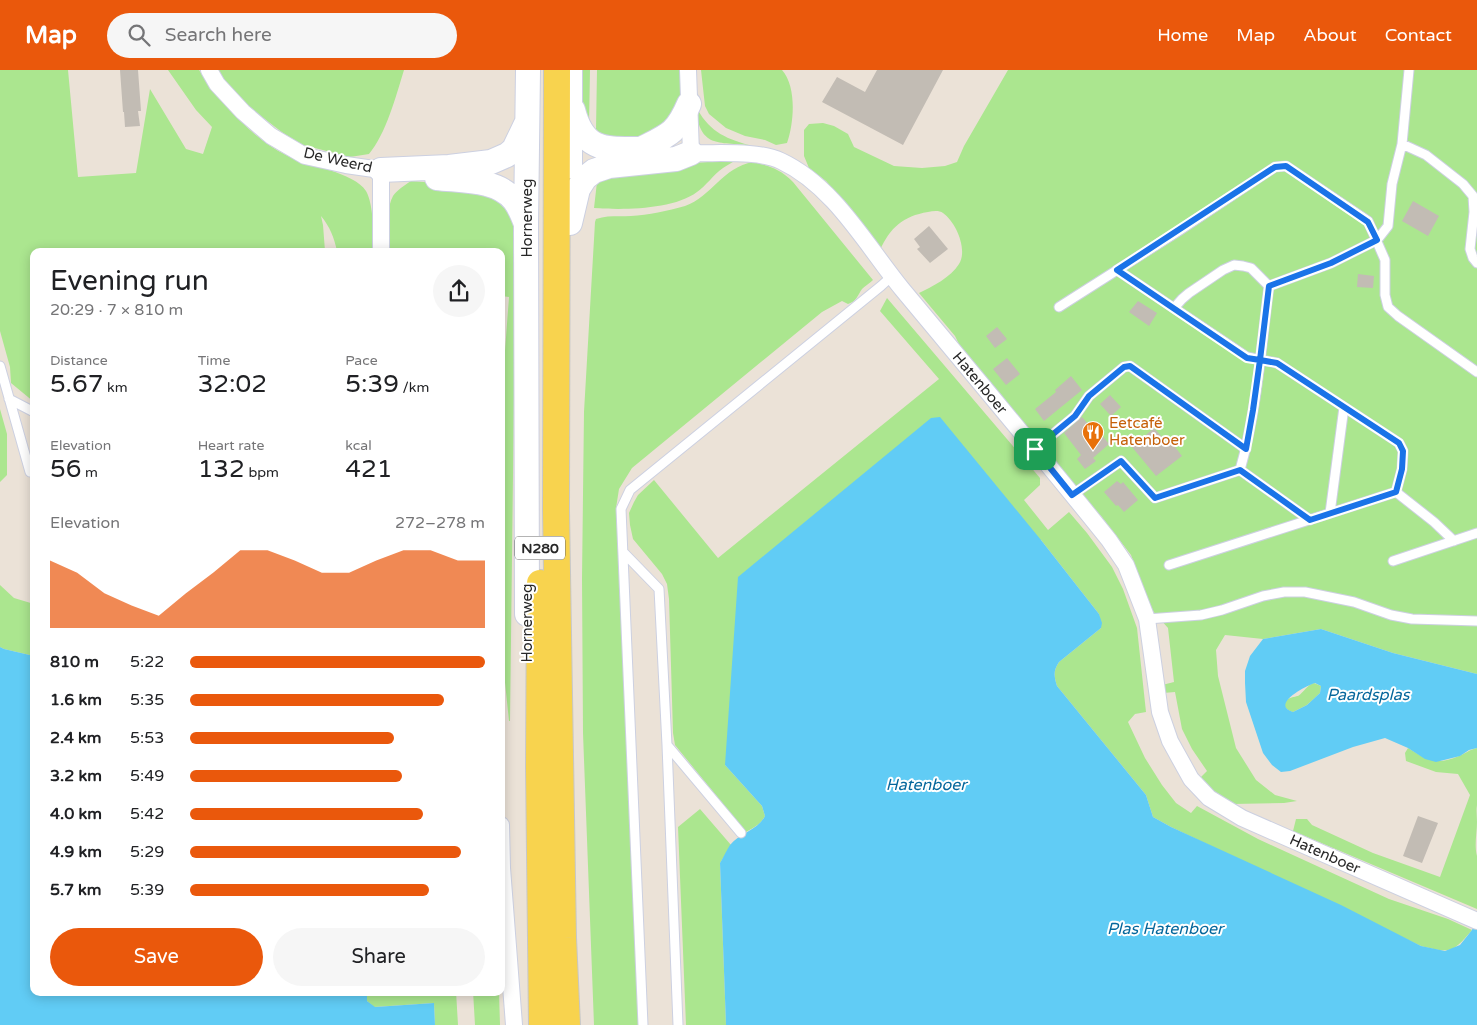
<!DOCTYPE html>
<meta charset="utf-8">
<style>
body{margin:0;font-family:"Varela Round",sans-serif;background:#f6f6f6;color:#202124;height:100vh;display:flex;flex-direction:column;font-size:19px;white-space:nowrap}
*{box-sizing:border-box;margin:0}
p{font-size:16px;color:#757577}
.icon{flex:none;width:28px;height:28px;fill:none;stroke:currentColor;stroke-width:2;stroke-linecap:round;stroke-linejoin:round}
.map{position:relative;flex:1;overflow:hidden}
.drawer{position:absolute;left:30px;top:178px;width:475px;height:748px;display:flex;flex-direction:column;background:#fff;border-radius:10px;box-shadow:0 2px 12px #0003}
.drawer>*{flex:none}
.pin{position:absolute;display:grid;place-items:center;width:42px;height:42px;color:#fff;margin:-21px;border-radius:10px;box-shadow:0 2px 8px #0006}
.round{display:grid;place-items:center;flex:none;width:52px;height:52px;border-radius:26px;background:#f6f6f6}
.head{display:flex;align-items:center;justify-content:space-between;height:85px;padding:0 20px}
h1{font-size:28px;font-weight:600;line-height:38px}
.stats{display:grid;grid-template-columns:repeat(3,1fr);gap:8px;height:85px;padding:5px 20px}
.stats div{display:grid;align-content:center}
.stats b{font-size:25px;font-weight:600}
.stats small{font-size:14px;font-weight:400}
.stats p{font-size:14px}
.chart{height:140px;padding:10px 20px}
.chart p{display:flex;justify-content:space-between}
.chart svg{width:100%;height:90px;margin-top:5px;fill:#ea580c;opacity:.7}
.cta{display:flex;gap:10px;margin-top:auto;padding:10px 20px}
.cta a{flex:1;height:58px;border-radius:30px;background:#ea580c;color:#fff;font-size:20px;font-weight:600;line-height:58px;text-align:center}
.cta a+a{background:#f6f6f6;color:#202124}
ul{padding:0 20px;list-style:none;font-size:16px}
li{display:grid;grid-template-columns:80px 60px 1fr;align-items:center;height:38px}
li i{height:12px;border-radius:6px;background:#ea580c}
header{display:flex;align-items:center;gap:30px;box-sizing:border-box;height:70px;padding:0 25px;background:#ea580c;color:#fff}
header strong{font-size:24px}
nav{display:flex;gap:28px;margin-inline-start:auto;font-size:18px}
.search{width:350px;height:45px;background:#f6f6f6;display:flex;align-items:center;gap:12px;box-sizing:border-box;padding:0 18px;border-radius:28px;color:#757577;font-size:19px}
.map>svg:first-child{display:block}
.green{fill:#abe68f}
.water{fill:#61ccf5;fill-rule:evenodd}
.building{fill:#c2bcb4}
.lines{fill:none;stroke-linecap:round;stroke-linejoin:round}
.service-casing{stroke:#ccd0e1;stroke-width:11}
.minor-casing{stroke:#ccd0e1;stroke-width:18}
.secondary-casing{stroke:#ccd0e1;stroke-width:26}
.primary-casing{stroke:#c7c7c7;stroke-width:28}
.service{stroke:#fff;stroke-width:9}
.minor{stroke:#fff;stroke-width:16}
.secondary{stroke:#fff;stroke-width:24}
.primary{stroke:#f8d34e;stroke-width:26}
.route-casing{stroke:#fff;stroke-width:10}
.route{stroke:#1a73e8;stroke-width:6}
.labels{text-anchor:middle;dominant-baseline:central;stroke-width:4;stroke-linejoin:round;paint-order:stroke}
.shield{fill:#fff;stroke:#686868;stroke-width:1}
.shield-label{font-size:14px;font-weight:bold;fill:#272727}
.street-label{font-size:15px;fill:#272727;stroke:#fff}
.food-label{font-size:15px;fill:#c56008;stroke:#fff;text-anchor:start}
.water-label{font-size:16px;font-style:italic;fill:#05679c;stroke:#fff}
</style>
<header>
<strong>Map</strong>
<div class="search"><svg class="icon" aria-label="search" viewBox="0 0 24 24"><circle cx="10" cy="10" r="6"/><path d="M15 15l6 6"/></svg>Search here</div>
<nav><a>Home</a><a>Map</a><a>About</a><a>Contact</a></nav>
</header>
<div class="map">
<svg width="1477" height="955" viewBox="0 0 1477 955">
<rect width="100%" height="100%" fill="#ebe2d7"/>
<path class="green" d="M0,0H68L78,107L136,103L150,19L186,79L203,84L212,57L196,40L168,0H199C222,33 250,67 286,85C307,96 354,102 366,121C374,135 373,164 374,181H337C334,167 330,157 321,146L323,155L325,181H34V332L11,313L10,297L0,261Z
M218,0H404C396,26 386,64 369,84L350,87L303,75L283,63L253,40L228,15Z
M580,0H590L589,56L580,34Z
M597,0H681L683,27L676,49L644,69L606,66L596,60Z
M701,0H782C797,17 794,53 787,73L776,75L765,70L745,66L726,58L709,44L705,36Z
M1008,0H1477V604L1393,583L1321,559L1263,569L1225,565L1216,580L1218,606L1236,678L1256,710L1275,725L1297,731L1284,733L1232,734L1220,728L1199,709L1207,701L1192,679L1182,659L1175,622L1163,623L1162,615L1174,612L1168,558L1152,540L1131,485L1101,446L1008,336L960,276L955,266L919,223C932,217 951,207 959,194C968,180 956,152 943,143C939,140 933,141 928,142C903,146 890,158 880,180L842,130L826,111L809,98L804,86V60L809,54L823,53L834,56L848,64L854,77L894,96L922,98L945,96L957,92L964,76Z
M695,35C708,60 723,68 749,75C714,72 700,77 695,35Z
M736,90C732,93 727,95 723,98C713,105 706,116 697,122C673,140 622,140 594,138L597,112L606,105L666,95Z
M753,92C770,96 780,99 793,112L873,210C870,213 865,216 862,219C857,226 857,231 848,234L842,231L822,242L632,398L619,419L616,438L639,955H594L583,663L582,509L584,342L595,152L596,149C608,145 619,147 631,146C648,145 668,141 685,136C711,127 723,97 753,92Z
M411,111L436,113L503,129L516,160L510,651H509L501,574V300L504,294L509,227L501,226V181H387C387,167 386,138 393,126C397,120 405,115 411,111Z
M887,228L1040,408V415L1024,430L1048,460L1069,442L1087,463L1112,497L1123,519L1137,558L1146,642L1135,644L1128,652L1145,688L1162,715L1176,733L1191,743L1197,736L1258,769L1389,829L1448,849L1472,860C1452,884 1450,883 1421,876L1171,757L1153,747L1146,725L1057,616C1054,606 1053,601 1059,592L1101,558L1099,544L1041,470L725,695L762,736L765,746C760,755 754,757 746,762L675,675L673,663L669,529L667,514L662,504L633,469L630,455L629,443L634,432L638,425L654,410L718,488L939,309L880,241Z
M0,339L7,364V405L0,412Z
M0,515L14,528L34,534V586L4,579L0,577Z
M1314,613L1321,616L1320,623L1307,635L1293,642C1285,640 1280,633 1290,628C1290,628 1297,626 1298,626C1304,622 1307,615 1314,613Z
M1408,678C1427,690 1436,696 1459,686C1466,683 1469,680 1477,678V735C1476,741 1477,746 1477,752C1477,763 1474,775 1477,786V839L1293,761L1296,749H1307L1312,755L1373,783L1440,807L1470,725L1458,704L1436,702L1406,691L1405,683Z
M700,739L731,775L720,793L726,955H686L678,757Z
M367,921H456L458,955H435L434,933L374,937L367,931Z
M473,921H499L500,955H475Z"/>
<path class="water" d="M940,347L1041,470L1099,544L1102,553L1101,558L1059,592C1053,601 1054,606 1057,616L1146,725L1153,747L1171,757L1341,835L1421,876L1445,881L1460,875L1472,860L1477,847V955H726L720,793C723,788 726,781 730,775C740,763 758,760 765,746L762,736L725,695L738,507L931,348Z
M1321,559L1393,583L1477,604V678L1469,680L1460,686L1436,692L1425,689L1408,678L1385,668L1353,677L1290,701L1281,702L1272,695L1263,683L1246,632L1245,613V601L1250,586L1263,569ZM1315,613L1321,616L1320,623L1307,635L1293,642C1270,635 1305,616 1315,613Z
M0,577L4,579L34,586V921H367V931L375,937L434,933L435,955H0Z"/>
<path class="building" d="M120,0H138L141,41H138L140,56L125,57L124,42H123Z
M877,0H943L903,75L822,32L837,7L865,22Z
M1413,131L1439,146L1428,166L1402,151Z
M929,156L948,179L930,193L917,179L920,177L914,169Z
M1358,204L1374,206L1373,218L1357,217Z
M1138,231L1157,243L1149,256L1129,242Z
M997,257L1007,269L995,278L986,266Z
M1007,288L1020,304L1006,315L993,299Z
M1071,306L1082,320L1044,351L1035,339L1056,322L1055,320Z
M1110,325L1121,337L1111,346L1100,334Z
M1082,347L1089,355L1092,353L1109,374L1093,388L1096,391L1085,399L1077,389L1081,385L1064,363Z
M1154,358L1169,375L1172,373L1182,386L1156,406L1132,377Z
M1117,411L1121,414L1123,412L1138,430L1124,442L1118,435L1116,436L1104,422Z
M1418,746L1438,753L1422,793L1403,786Z"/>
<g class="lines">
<g class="service-casing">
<path id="service" d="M1402,74L1426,85L1463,114L1473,126L1474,142L1470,179L1473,188L1477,193
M1117,200L1247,287L1277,293L1399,373L1403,381L1402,399L1396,422L1169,495
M1059,237L1180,160L1275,97L1286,96L1368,151L1385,190V225L1388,237L1398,246L1477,302
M1174,238L1182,229L1189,223L1223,200L1234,195L1243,196L1251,198L1269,216
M0,296L30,402
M9,329L34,342
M1035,379L1075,346L1089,326L1124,297L1130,296L1246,379
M1240,400L1310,450
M1396,422L1434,452L1454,471
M1072,425L1121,391L1155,428L1240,400C1257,340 1261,278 1269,216L1331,193L1377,170L1388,156L1392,114L1402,74L1409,0
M1330,443L1344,337
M623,482L659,519L667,675L678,955
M1393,491L1477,463
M1147,549L1201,545L1222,540L1263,526L1284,522H1305L1354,532L1391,545L1412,549L1477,551
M667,675L741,763
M643,955L621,439L630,420L881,216L892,206"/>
</g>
<g class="minor-casing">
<path id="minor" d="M209,0L217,14L243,42L271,66L305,86L346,95L381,100V181
M688,0L691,83C717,84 758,80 781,91C834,116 866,175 902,219C971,302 1041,385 1109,470L1126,495L1147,549L1160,642L1170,671L1191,709L1209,728L1242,748L1477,851
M501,755L502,798L514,955"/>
</g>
<g class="secondary-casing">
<path id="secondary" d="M573,40C584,82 605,79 641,79
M641,79C669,65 676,64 689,34
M570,96V0
M381,100L449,97L491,92L507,85L514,79L526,54
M437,108C462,111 497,109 514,130C519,136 523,146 526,154
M570,153L578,119L585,108L594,101L609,96L676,89L691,83
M527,544L526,154L528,0"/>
</g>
<g class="primary-casing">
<path id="primary" d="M557,0L556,441L563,868L567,955
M540,513L539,697L542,955"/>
</g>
<use href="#service" class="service"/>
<use href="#minor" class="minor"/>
<use href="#secondary" class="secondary"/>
<use href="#primary" class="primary"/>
</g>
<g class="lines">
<g class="route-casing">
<path id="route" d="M1035,379L1072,425L1121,391L1155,428L1240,400L1310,450L1396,422L1402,399L1403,381L1399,373L1277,293L1260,290L1269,216L1331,193L1377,170L1368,152L1286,96L1275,97L1117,200L1247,288L1260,290L1253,340L1246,379L1130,296L1124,297L1089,326L1075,346L1035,379"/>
</g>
<use href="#route" class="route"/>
</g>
<defs>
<g id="restaurant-pin" transform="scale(1.125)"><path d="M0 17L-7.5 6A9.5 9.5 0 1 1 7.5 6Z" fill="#e8710a" stroke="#fff"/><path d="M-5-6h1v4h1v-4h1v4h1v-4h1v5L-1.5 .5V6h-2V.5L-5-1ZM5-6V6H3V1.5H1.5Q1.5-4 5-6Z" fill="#fff"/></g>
</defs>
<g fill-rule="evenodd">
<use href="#restaurant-pin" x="1093" y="362"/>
</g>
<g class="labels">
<rect class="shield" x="515" y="466.5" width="50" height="23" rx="4"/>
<g class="shield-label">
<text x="540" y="478">N280</text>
</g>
<g class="street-label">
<text transform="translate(338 90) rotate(13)">De Weerd</text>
<text transform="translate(527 148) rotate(-90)">Hornerweg</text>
<text transform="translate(980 313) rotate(50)">Hatenboer</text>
<text transform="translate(527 553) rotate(-90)">Hornerweg</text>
<text transform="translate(1325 784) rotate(24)">Hatenboer</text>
</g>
<g class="food-label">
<text x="1109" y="353">Eetcafé<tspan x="1109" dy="17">Hatenboer</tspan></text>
</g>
<g class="water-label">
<text x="1368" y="625">Paardsplas</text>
<text x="926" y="715">Hatenboer</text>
<text x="1165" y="859">Plas Hatenboer</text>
</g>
</g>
</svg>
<div class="pin" style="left:1035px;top:379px;background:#1e9e55"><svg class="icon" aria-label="arrive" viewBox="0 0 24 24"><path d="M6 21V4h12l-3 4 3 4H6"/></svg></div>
<section class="drawer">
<div class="head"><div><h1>Evening run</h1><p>20:29 · 7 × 810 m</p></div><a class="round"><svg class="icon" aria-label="share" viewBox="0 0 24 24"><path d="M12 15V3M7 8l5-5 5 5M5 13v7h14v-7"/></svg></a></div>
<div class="stats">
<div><p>Distance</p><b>5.67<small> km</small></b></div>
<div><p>Time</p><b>32:02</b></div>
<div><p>Pace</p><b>5:39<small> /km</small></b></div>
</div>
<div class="stats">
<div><p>Elevation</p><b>56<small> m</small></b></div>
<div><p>Heart rate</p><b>132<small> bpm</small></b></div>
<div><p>kcal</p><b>421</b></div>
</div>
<div class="chart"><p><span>Elevation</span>272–278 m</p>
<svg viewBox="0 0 160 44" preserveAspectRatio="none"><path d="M0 44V11L10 17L20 27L30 33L40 38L50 27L60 17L70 6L80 6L90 11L100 17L110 17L120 11L130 6L140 6L150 11L160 11V44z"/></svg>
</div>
<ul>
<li><b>810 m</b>5:22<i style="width:100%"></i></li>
<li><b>1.6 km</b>5:35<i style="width:86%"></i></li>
<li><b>2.4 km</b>5:53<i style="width:69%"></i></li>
<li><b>3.2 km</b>5:49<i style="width:72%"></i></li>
<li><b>4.0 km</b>5:42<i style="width:79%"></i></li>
<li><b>4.9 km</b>5:29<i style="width:92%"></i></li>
<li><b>5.7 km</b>5:39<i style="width:81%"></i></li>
</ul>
<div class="cta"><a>Save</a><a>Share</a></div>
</section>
</div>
